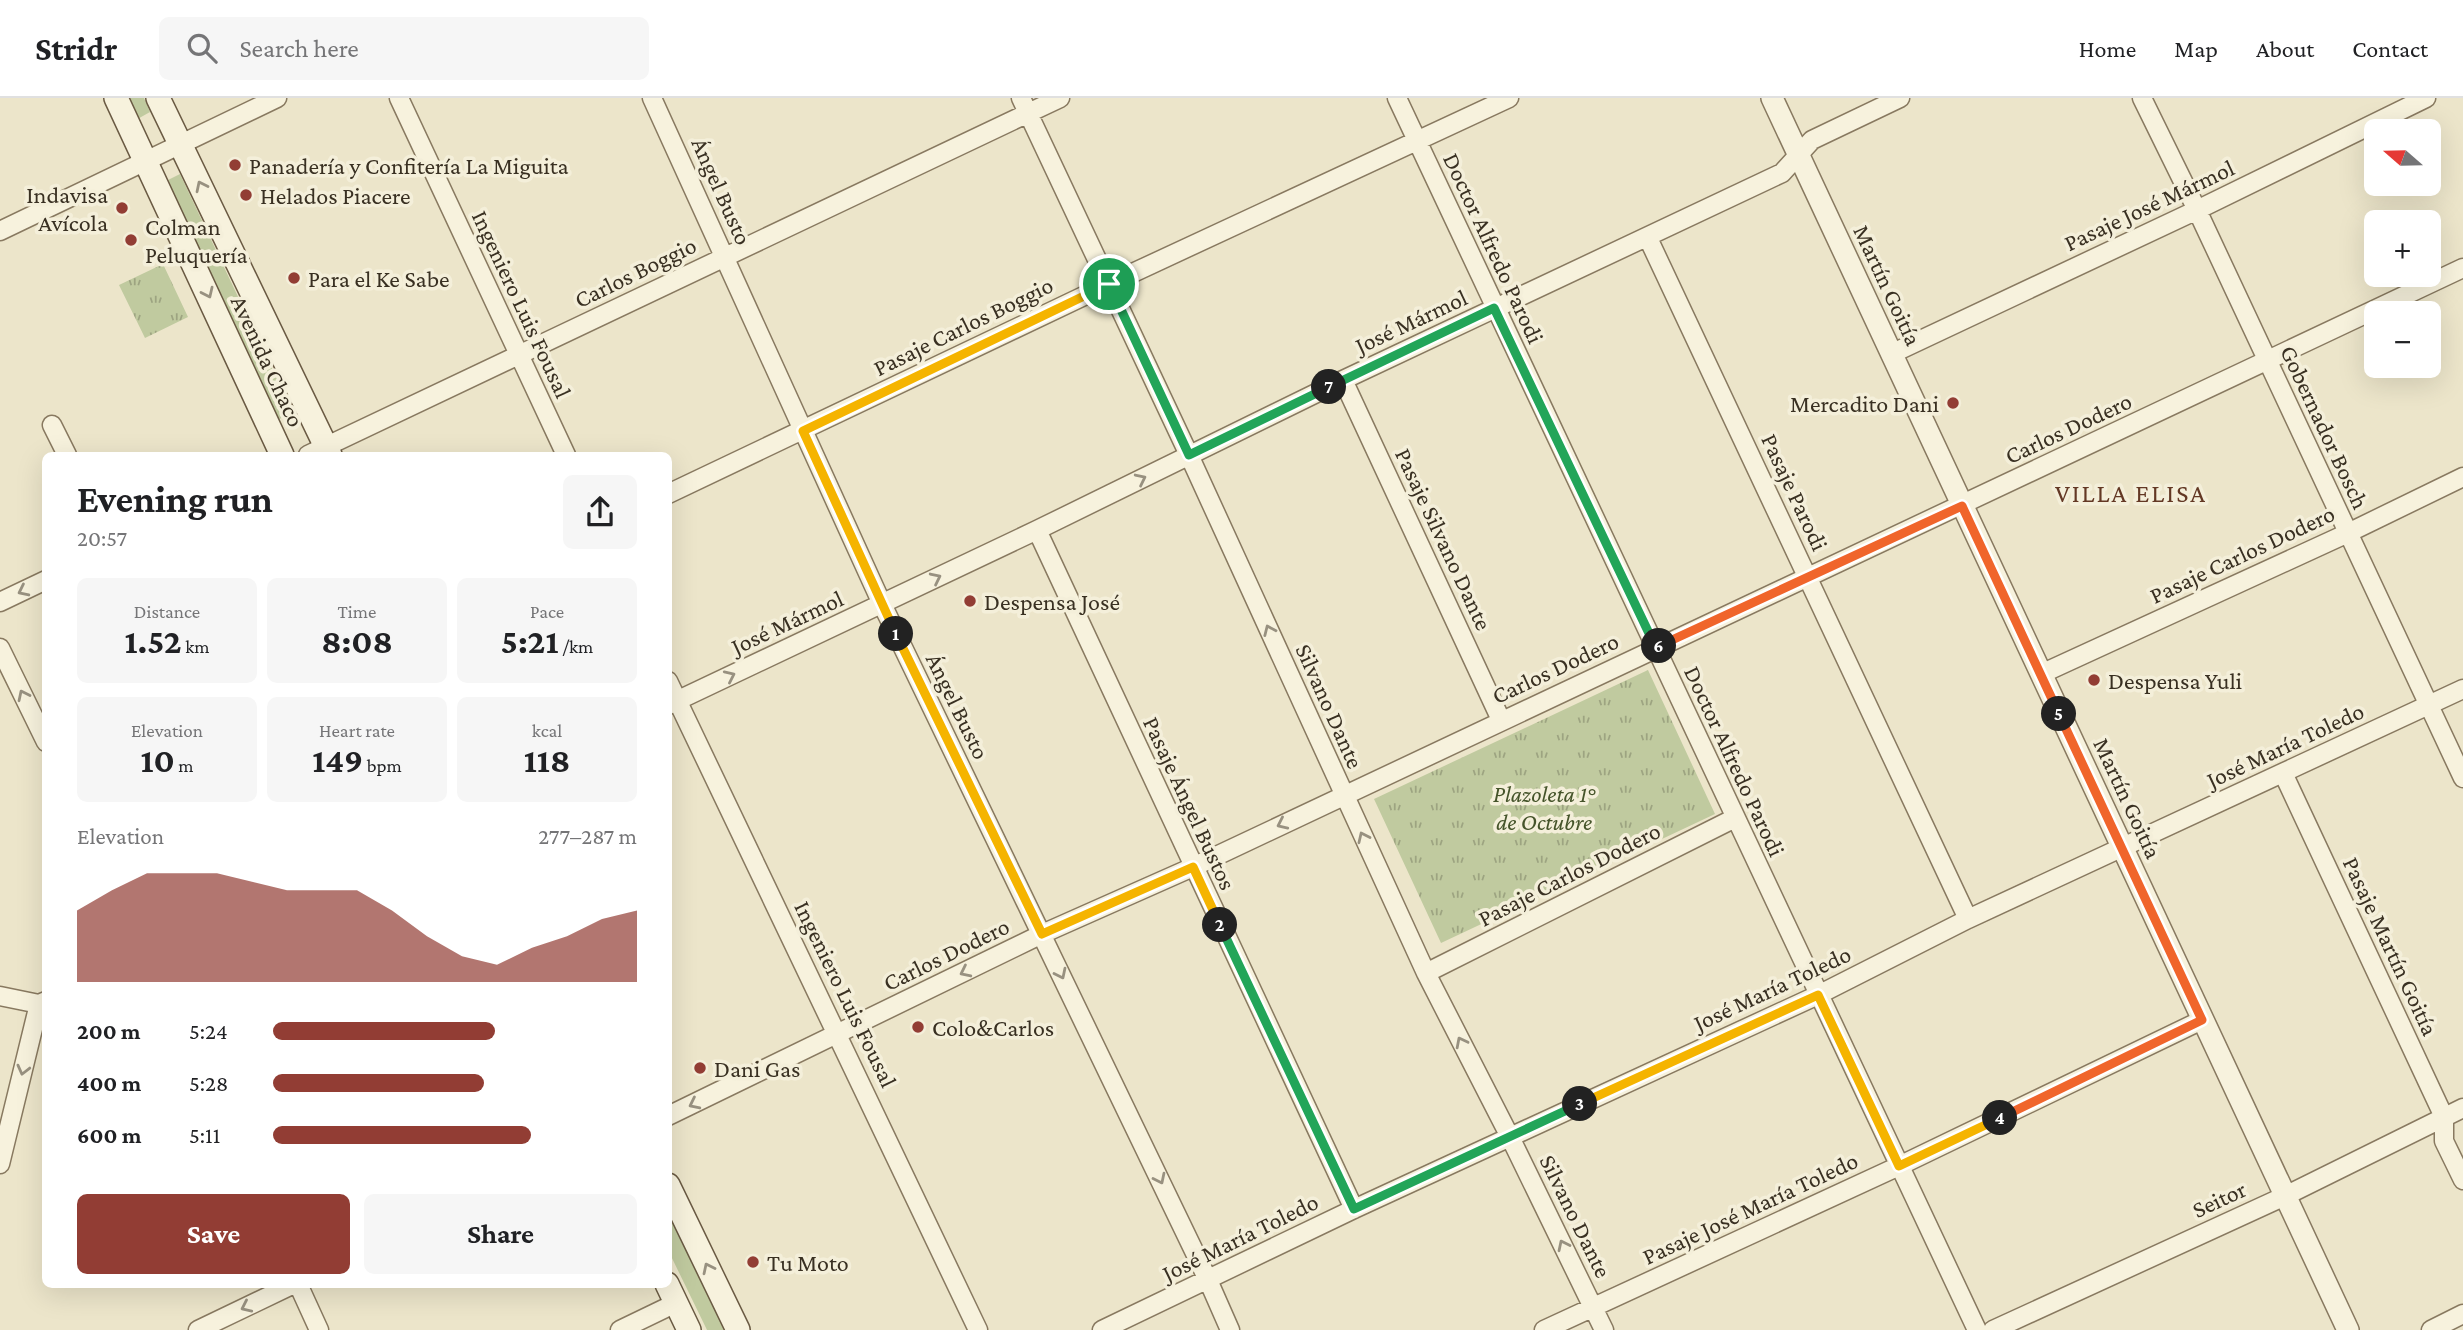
<!DOCTYPE html>
<meta charset="utf-8">
<style>
body{margin:0;font-family:"Crimson Pro",serif;background:#f6f6f6;color:#202124;height:100vh;display:flex;flex-direction:column;font-size:26px;white-space:nowrap}
*{box-sizing:border-box;margin:0}
p{font-size:23px;color:#757577}
.icon{flex:none;width:38px;height:38px;fill:none;stroke:currentColor;stroke-width:2;stroke-linecap:round;stroke-linejoin:round}
.map{position:relative;flex:1;overflow:hidden}
.panel{position:absolute;left:42px;top:354px;width:630px;height:836px;display:flex;flex-direction:column;background:#fff;border-radius:10px;box-shadow:0 7px 28px #0002}
.panel>*{flex:none}
.needle{width:46px;rotate:290deg}
.controls{position:absolute;left:2364px;top:21px;display:grid;gap:14px}
.controls a{display:grid;place-items:center;width:77px;height:77px;border-radius:10px;background:#fff;box-shadow:0 7px 28px #0002;font-size:35px}
.pin{position:absolute;display:grid;place-items:center;width:60px;height:60px;color:#fff;margin:-30px;border:4px solid #fff;border-radius:50%;box-shadow:0 2px 7px #0007}
.km{position:absolute;width:35px;height:35px;margin:-18px;border-radius:50%;background:#222;color:#fff;font-size:19px;line-height:35px;text-align:center}
.round{display:grid;place-items:center;flex:none;width:74px;height:74px;border-radius:10px;background:#f6f6f6}
.summary{display:flex;align-items:center;justify-content:space-between;height:119px;padding:0 35px}
h1{font-size:38px;font-weight:700;line-height:52px}
.stats{display:grid;grid-template-columns:repeat(3,1fr);gap:10px;height:119px;padding:7px 35px}
.stats div{display:grid;align-content:center;border-radius:10px;background:#f6f6f6;text-align:center}
.stats b{font-size:35px;font-weight:700}
.stats small{font-size:19px;font-weight:400}
.stats p{font-size:19px}
.chart{height:196px;padding:14px 35px}
.chart p{display:flex;justify-content:space-between}
.chart svg{width:100%;height:126px;margin-top:7px;fill:#923d34;opacity:.7}
.primary-button{display:flex;gap:14px;margin-top:auto;padding:14px 35px}
.primary-button a{flex:1;height:80px;border-radius:10px;background:#923d34;color:#fff;font-size:28px;font-weight:700;line-height:80px;text-align:center}
.primary-button a+a{background:#f6f6f6;color:#202124}
ul{padding:0 35px;list-style:none;font-size:23px}
li{display:grid;grid-template-columns:112px 84px 1fr;align-items:center;height:52px}
li i{height:18px;border-radius:9px;background:#923d34}
header{display:flex;align-items:center;gap:42px;box-sizing:border-box;height:98px;padding:0 35px;background:#fff;border-bottom:2px solid #e0e0e0}
header strong{font-size:33px}
nav{display:flex;gap:38px;margin-inline-start:auto;font-size:24px}
.search{width:490px;height:63px;background:#f6f6f6;display:flex;align-items:center;gap:18px;box-sizing:border-box;padding:0 24px;border-radius:10px;color:#757577;font-size:26px}
.map>svg:first-child{display:block}
.green{fill:#c0ca9f}
.park{fill:url(#park-tufts)}
.lines{fill:none;stroke-linecap:round;stroke-linejoin:round}
.minor-casing{stroke:#887960;stroke-width:21}
.tertiary-casing{stroke:#887960;stroke-width:24}
.secondary-casing{stroke:#6a5a43;stroke-width:26}
.minor{stroke:#f7f2dd;stroke-width:18}
.tertiary{stroke:#f7f2dd;stroke-width:21}
.secondary{stroke:#f7f2dd;stroke-width:23}
.oneway{stroke:#989180}
.split-1-casing{stroke:#fff;stroke-width:14}
.split-2-casing{stroke:#fff;stroke-width:14}
.split-3-casing{stroke:#fff;stroke-width:14}
.split-4-casing{stroke:#fff;stroke-width:14}
.split-5-casing{stroke:#fff;stroke-width:14}
.split-6-casing{stroke:#fff;stroke-width:14}
.split-7-casing{stroke:#fff;stroke-width:14}
.split-8-casing{stroke:#fff;stroke-width:14}
.split-1{stroke:#f5b400;stroke-width:9}
.split-2{stroke:#f5b400;stroke-width:9}
.split-3{stroke:#22a559;stroke-width:9}
.split-4{stroke:#f5b400;stroke-width:9}
.split-5{stroke:#f0652b;stroke-width:9}
.split-6{stroke:#f0652b;stroke-width:9}
.split-7{stroke:#22a559;stroke-width:9}
.split-8{stroke:#22a559;stroke-width:9}
.poi-dot{fill:#923d34;stroke:#f4efda;stroke-width:2.5}
.labels{text-anchor:middle;dominant-baseline:central;stroke-width:7;stroke-linejoin:round;paint-order:stroke}
.poi-label{font-size:24px;fill:#393022;stroke:#f4efda;text-anchor:start}
.street-label{font-size:24px;fill:#393022;stroke:#f4efda}
.park-label{font-size:24px;font-style:italic;fill:#45542a;stroke:#f4efda}
.neighbourhood-label{font-size:26px;letter-spacing:2px;fill:#633824;stroke:#f4efda}
</style>
<header>
<strong>Stridr</strong>
<div class="search"><svg class="icon" aria-label="search" viewBox="0 0 24 24"><circle cx="10" cy="10" r="6"/><path d="M15 15l6 6"/></svg>Search here</div>
<nav><a>Home</a><a>Map</a><a>About</a><a>Contact</a></nav>
</header>
<div class="map">
<svg width="2463" height="1232" viewBox="0 0 2463 1232">
<defs>
<pattern id="park-tufts" width="24" height="20" patternUnits="userSpaceOnUse" patternTransform="scale(1.75)"><rect width="24" height="20" fill="#c0ca9f"/><path d="M3 7l-1-3M5 7V3M7 7l1-3M15 17l-1-3M17 17v-4M19 17l1-3" fill="none" stroke="#9da481"/></pattern>
</defs>
<rect width="100%" height="100%" fill="#ece5ca"/>
<path class="green" d="M124,0H144L150,14L134,23Z
M180,76L293,315L277,322L164,84Z
M668,1112L726,1232H707L669,1154Z"/>
<path class="park" d="M163,166L188,219L145,240L119,187Z
M1648,572L1715,716L1441,845L1374,701Z"/>
<g class="lines">
<g class="minor-casing">
<path id="minor" d="M399,0L566,357
M652,0L882,506L1208,1182L1230,1232
M1021,0L1189,357L1426,875L1510,1039L1604,1232
M1397,0L1977,1232
M2142,0L2197,112L2463,680
M0,133L277,0
M1648,140L1968,821
M1891,256L2197,112L2426,0
M1343,282L1501,622
M52,327L67,357
M308,357L1060,0
M668,396L1109,186L1509,0
M1037,432L1354,1111
M0,504L46,482
M0,550L46,644
M2041,576L2348,435L2463,379
M668,583L978,1232
M668,607L1037,432L1343,282L1782,75L1812,42L1900,0
M2283,675L2444,1019V1043L2463,1082
M1426,875L1735,720
M0,898L39,906L46,903
M668,1018L1042,836L1193,769L2463,170
M0,1066L39,906
M298,1186L319,1232
M198,1232L294,1186
M620,1232L676,1205
M1102,1232L1354,1111L1818,897L1968,821L2463,591
M1544,1232L1899,1068L2202,922
M1993,1232L2285,1098L2463,1010
M2431,1232L2463,1216"/>
</g>
<g class="tertiary-casing">
<path id="tertiary" d="M1772,0L2348,1232"/>
</g>
<g class="secondary-casing">
<path id="secondary" d="M116,0L282,357
M158,0L330,357
M668,1087L738,1232
M667,1186L689,1232"/>
</g>
<use href="#minor" class="minor"/>
<use href="#tertiary" class="tertiary"/>
<use href="#secondary" class="secondary"/>
</g>
<defs><path id="oneway-chevron" d="M-2-3.5L2.5 0L-2 3.5" fill="none" stroke-width="1.6" stroke-linecap="round" stroke-linejoin="round" transform="scale(1.75)"/></defs>
<g class="oneway">
<use href="#oneway-chevron" transform="translate(201 88) rotate(-116)"/>
<use href="#oneway-chevron" transform="translate(208 195) rotate(65)"/>
<use href="#oneway-chevron" transform="translate(1141 381) rotate(-26)"/>
<use href="#oneway-chevron" transform="translate(936 480) rotate(-26)"/>
<use href="#oneway-chevron" transform="translate(23 493) rotate(154)"/>
<use href="#oneway-chevron" transform="translate(1269 532) rotate(-114)"/>
<use href="#oneway-chevron" transform="translate(730 578) rotate(-25)"/>
<use href="#oneway-chevron" transform="translate(23 597) rotate(-116)"/>
<use href="#oneway-chevron" transform="translate(1282 726) rotate(155)"/>
<use href="#oneway-chevron" transform="translate(1363 739) rotate(-115)"/>
<use href="#oneway-chevron" transform="translate(965 874) rotate(154)"/>
<use href="#oneway-chevron" transform="translate(1061 876) rotate(64)"/>
<use href="#oneway-chevron" transform="translate(1461 944) rotate(-117)"/>
<use href="#oneway-chevron" transform="translate(23 972) rotate(104)"/>
<use href="#oneway-chevron" transform="translate(694 1006) rotate(154)"/>
<use href="#oneway-chevron" transform="translate(1160 1081) rotate(64)"/>
<use href="#oneway-chevron" transform="translate(1563 1147) rotate(-116)"/>
<use href="#oneway-chevron" transform="translate(708 1170) rotate(-116)"/>
<use href="#oneway-chevron" transform="translate(246 1209) rotate(155)"/>
</g>
<g class="lines">
<g class="split-1-casing">
<path id="split-1" d="M896,536L803,333L1109,186"/>
</g>
<g class="split-2-casing">
<path id="split-2" d="M896,536L1042,836L1193,769L1220,827"/>
</g>
<g class="split-3-casing">
<path id="split-3" d="M1220,827L1354,1111L1580,1006"/>
</g>
<g class="split-4-casing">
<path id="split-4" d="M1580,1006L1818,897L1899,1068L2000,1020"/>
</g>
<g class="split-5-casing">
<path id="split-5" d="M2000,1020L2202,922L2059,616"/>
</g>
<g class="split-6-casing">
<path id="split-6" d="M1659,548L1962,408L2059,616"/>
</g>
<g class="split-7-casing">
<path id="split-7" d="M1329,289L1494,210L1656,550L1659,548"/>
</g>
<g class="split-8-casing">
<path id="split-8" d="M1109,186L1189,357L1329,289"/>
</g>
<use href="#split-1" class="split-1"/>
<use href="#split-2" class="split-2"/>
<use href="#split-3" class="split-3"/>
<use href="#split-4" class="split-4"/>
<use href="#split-5" class="split-5"/>
<use href="#split-6" class="split-6"/>
<use href="#split-7" class="split-7"/>
<use href="#split-8" class="split-8"/>
</g>
<g class="poi-dot">
<circle cx="235" cy="67" r="7"/>
<circle cx="246" cy="97" r="7"/>
<circle cx="122" cy="110" r="7"/>
<circle cx="131" cy="142" r="7"/>
<circle cx="294" cy="180" r="7"/>
<circle cx="1953" cy="305" r="7"/>
<circle cx="970" cy="503" r="7"/>
<circle cx="2094" cy="582" r="7"/>
<circle cx="918" cy="929" r="7"/>
<circle cx="700" cy="970" r="7"/>
<circle cx="753" cy="1164" r="7"/>
</g>
<g class="labels">
<g class="poi-label">
<text x="249" y="67">Panadería y Confitería La Miguita</text>
<text x="108" y="96" text-anchor="end">Indavisa<tspan x="108" dy="28">Avícola</tspan></text>
<text x="260" y="97">Helados Piacere</text>
<text x="145" y="128">Colman<tspan x="145" dy="28">Peluquería</tspan></text>
<text x="308" y="180">Para el Ke Sabe</text>
<text x="1939" y="305" text-anchor="end">Mercadito Dani</text>
<text x="984" y="503">Despensa José</text>
<text x="2108" y="582">Despensa Yuli</text>
<text x="932" y="929">Colo&amp;Carlos</text>
<text x="714" y="970">Dani Gas</text>
<text x="767" y="1164">Tu Moto</text>
</g>
<g class="street-label">
<text transform="translate(722 93) rotate(66)">Ángel Busto</text>
<text transform="translate(2149 107) rotate(-25)">Pasaje José Mármol</text>
<text transform="translate(1494 150) rotate(65)">Doctor Alfredo Parodi</text>
<text transform="translate(635 174) rotate(-26)">Carlos Boggio</text>
<text transform="translate(1888 187) rotate(65)">Martín Goitía</text>
<text transform="translate(522 206) rotate(65)">Ingeniero Luis Fousal</text>
<text transform="translate(1411 223) rotate(-25)">José Mármol</text>
<text transform="translate(963 228) rotate(-26)">Pasaje Carlos Boggio</text>
<text transform="translate(268 263) rotate(65)">Avenida Chaco</text>
<text transform="translate(2325 329) rotate(65)">Gobernador Bosch</text>
<text transform="translate(2068 330) rotate(-25)">Carlos Dodero</text>
<text transform="translate(1795 394) rotate(65)">Pasaje Parodi</text>
<text transform="translate(1444 441) rotate(65)">Pasaje Silvano Dante</text>
<text transform="translate(2242 456) rotate(-25)">Pasaje Carlos Dodero</text>
<text transform="translate(787 524) rotate(-25)">José Mármol</text>
<text transform="translate(1555 570) rotate(-25)">Carlos Dodero</text>
<text transform="translate(958 608) rotate(64)">Ángel Busto</text>
<text transform="translate(1330 608) rotate(66)">Silvano Dante</text>
<text transform="translate(2285 647) rotate(-25)">José María Toledo</text>
<text transform="translate(1735 663) rotate(65)">Doctor Alfredo Parodi</text>
<text transform="translate(2128 700) rotate(65)">Martín Goitía</text>
<text transform="translate(1190 705) rotate(65)">Pasaje Ángel Bustos</text>
<text transform="translate(1569 776) rotate(-27)">Pasaje Carlos Dodero</text>
<text transform="translate(2391 848) rotate(65)">Pasaje Martín Goitía</text>
<text transform="translate(946 856) rotate(-26)">Carlos Dodero</text>
<text transform="translate(1772 890) rotate(-25)">José María Toledo</text>
<text transform="translate(846 896) rotate(64)">Ingeniero Luis Fousal</text>
<text transform="translate(2219 1101) rotate(-25)">Seitor</text>
<text transform="translate(1750 1110) rotate(-25)">Pasaje José María Toledo</text>
<text transform="translate(1576 1118) rotate(64)">Silvano Dante</text>
<text transform="translate(1240 1139) rotate(-26)">José María Toledo</text>
</g>
<g class="park-label">
<text x="1544" y="695">Plazoleta 1°<tspan x="1544" dy="28">de Octubre</tspan></text>
</g>
<g class="neighbourhood-label">
<text x="2131" y="395">VILLA ELISA</text>
</g>
</g>
</svg>
<div class="controls">
<a><svg class="needle" viewBox="-14 -14 28 28"><path d="M0-13l5 13h-10z" fill="#e53935"/><path d="M0 13l5-13h-10z" fill="#757577"/></svg></a>
<a>+</a>
<a>−</a>
</div>
<div class="pin" style="left:1109px;top:186px;background:#1e9e55"><svg class="icon" aria-label="arrive" viewBox="0 0 24 24"><path d="M6 21V4h12l-3 4 3 4H6"/></svg></div>
<b class="km" style="left:896px;top:536px">1</b>
<b class="km" style="left:1220px;top:827px">2</b>
<b class="km" style="left:1580px;top:1006px">3</b>
<b class="km" style="left:2000px;top:1020px">4</b>
<b class="km" style="left:2059px;top:616px">5</b>
<b class="km" style="left:1659px;top:548px">6</b>
<b class="km" style="left:1329px;top:289px">7</b>
<section class="panel">
<div class="summary"><div><h1>Evening run</h1><p>20:57</p></div><a class="round"><svg class="icon" aria-label="share" viewBox="0 0 24 24"><path d="M12 15V3M7 8l5-5 5 5M5 13v7h14v-7"/></svg></a></div>
<div class="stats">
<div><p>Distance</p><b>1.52<small> km</small></b></div>
<div><p>Time</p><b>8:08</b></div>
<div><p>Pace</p><b>5:21<small> /km</small></b></div>
</div>
<div class="stats">
<div><p>Elevation</p><b>10<small> m</small></b></div>
<div><p>Heart rate</p><b>149<small> bpm</small></b></div>
<div><p>kcal</p><b>118</b></div>
</div>
<div class="chart"><p><span>Elevation</span>277–287 m</p>
<svg viewBox="0 0 160 44" preserveAspectRatio="none"><path d="M0 44V19L10 12L20 6L30 6L40 6L50 9L60 12L70 12L80 12L90 19L100 28L110 35L120 38L130 32L140 28L150 22L160 19V44z"/></svg>
</div>
<ul>
<li><b>200 m</b>5:24<i style="width:61%"></i></li>
<li><b>400 m</b>5:28<i style="width:58%"></i></li>
<li><b>600 m</b>5:11<i style="width:71%"></i></li>
</ul>
<div class="primary-button"><a>Save</a><a>Share</a></div>
</section>
</div>
